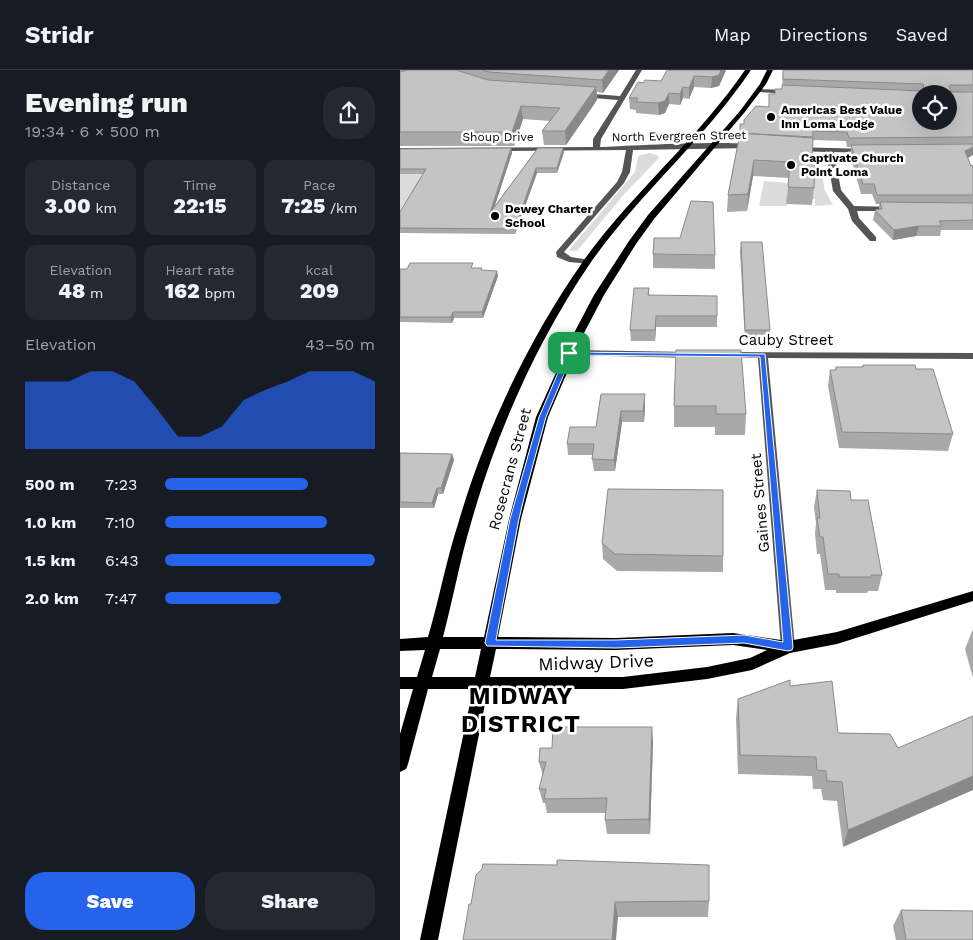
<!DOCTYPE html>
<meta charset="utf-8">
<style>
body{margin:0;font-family:"Work Sans",sans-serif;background:#242831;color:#f1f3f6;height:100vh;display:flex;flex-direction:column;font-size:19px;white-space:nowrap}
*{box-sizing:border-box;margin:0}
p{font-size:16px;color:#9ea1a6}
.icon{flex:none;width:28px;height:28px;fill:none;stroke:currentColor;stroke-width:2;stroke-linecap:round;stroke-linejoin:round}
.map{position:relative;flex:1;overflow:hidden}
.details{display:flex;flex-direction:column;background:#171b24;width:400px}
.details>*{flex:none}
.fabs{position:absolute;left:512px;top:15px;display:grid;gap:10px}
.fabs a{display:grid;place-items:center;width:45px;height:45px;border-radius:50%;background:#171b24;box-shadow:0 5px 20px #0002;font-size:25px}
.pin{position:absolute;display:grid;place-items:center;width:42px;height:42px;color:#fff;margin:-21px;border-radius:10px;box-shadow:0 2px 8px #0006}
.round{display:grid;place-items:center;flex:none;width:52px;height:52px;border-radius:20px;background:#242831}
.summary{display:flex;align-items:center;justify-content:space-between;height:85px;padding:0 25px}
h1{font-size:28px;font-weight:800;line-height:38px}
.stats{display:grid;grid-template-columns:repeat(3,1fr);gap:8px;height:85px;padding:5px 25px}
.stats div{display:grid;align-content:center;border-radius:12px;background:#242831;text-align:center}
.stats b{font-size:21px;font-weight:800}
.stats small{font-size:14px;font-weight:400}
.stats p{font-size:14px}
.chart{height:140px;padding:10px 25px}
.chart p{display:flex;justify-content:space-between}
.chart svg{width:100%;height:90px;margin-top:5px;fill:#2563eb;opacity:.7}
.action{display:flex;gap:10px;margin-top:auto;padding:10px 25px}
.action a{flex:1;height:58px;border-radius:20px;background:#2563eb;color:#fff;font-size:20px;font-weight:800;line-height:58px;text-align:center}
.action a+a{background:#242831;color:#f1f3f6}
ul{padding:0 25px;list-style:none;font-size:16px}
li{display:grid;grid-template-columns:80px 60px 1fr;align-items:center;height:38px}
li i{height:12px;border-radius:6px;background:#2563eb}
header{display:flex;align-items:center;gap:30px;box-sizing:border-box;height:70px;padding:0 25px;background:#171b24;border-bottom:1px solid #363941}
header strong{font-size:24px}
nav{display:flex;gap:28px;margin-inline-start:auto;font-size:18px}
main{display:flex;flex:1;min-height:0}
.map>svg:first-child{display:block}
.green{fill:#dcdcdc}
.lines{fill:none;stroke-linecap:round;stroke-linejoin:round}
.minor{fill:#555;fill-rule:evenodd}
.major{fill:#000;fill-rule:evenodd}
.wall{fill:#a9a9a9}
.shaded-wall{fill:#898989}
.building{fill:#c4c4c4;stroke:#898989;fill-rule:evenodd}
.route{fill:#2563eb;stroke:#fff;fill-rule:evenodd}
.poi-dot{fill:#000;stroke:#fff;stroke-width:2}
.labels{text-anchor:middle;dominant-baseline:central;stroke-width:5;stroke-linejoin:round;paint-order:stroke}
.far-poi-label{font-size:12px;font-weight:bold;fill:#000;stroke:#fff;text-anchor:start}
.far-street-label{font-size:12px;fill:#000;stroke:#fff}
.street-label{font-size:15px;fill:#000;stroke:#fff}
.near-street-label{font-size:18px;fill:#000;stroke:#fff}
.near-district-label{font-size:24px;font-weight:bold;letter-spacing:1px;fill:#000;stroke:#fff}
</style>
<header>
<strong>Stridr</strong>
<nav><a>Map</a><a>Directions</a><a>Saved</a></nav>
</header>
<main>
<section class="details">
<div class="summary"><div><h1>Evening run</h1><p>19:34 · 6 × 500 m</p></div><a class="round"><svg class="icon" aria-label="share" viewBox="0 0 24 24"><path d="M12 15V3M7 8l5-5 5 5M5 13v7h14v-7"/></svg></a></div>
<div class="stats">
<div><p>Distance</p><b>3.00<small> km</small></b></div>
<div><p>Time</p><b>22:15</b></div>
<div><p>Pace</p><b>7:25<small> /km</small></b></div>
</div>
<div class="stats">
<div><p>Elevation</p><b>48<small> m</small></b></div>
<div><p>Heart rate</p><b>162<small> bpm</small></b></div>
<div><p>kcal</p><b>209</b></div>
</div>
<div class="chart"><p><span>Elevation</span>43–50 m</p>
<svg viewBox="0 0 160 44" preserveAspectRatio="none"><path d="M0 44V11L10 11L20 11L30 6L40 6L50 11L60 24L70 38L80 38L90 33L100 20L110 15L120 11L130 6L140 6L150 6L160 11V44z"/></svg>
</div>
<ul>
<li><b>500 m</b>7:23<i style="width:68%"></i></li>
<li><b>1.0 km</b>7:10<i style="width:77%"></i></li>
<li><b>1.5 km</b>6:43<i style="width:100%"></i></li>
<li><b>2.0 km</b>7:47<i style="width:55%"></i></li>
</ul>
<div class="action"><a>Save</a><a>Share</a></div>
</section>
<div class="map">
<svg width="573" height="870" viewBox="0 0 573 870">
<rect width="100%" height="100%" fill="#fff"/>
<path class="green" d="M249,83L257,85L259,88L226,122L177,181L169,180L235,102L238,86Z
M411,84L419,88L425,121L433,135L409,136L415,135V129H412Z
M0,104H22L0,150Z
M364,111L388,113L387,136H359Z"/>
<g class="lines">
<path class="minor" d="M236,0H242L201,69L200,77C222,76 346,69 357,76L353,78L233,80L230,102L224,113L164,182L171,187L190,190V194L169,192L157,187L156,182L217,112L222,102L226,80L0,82V78L193,77V69L218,30L180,27L177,25L180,23L220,26Z
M357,19L391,20L394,22L391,24L359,22L356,20Z
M393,77L469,79V83H466L434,82L441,120L454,136L495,137L499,139L495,141H457L459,148L476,167V171H470L452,151L448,139L433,121L426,82L396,81L392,79Z
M169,280L292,282L297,285L292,288L165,285L164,283L165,281Z
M324,282L573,283V289L368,288L395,577L393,581L388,583L383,581L381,577L358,288L320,287L319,285L320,283Z"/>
<path class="major" d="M345,0H351C303,71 239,124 191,192C137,271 97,361 71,453C60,490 53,529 43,567H84L109,449L136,347L174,263L194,225L229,171L248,145L340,41L360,14L367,0H373L366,14L344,43L254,149L236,174L204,225L184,263L148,347L121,449L98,567L216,568L333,563L388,571L437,562L573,521V531L437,574L390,583L352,600L307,609L223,619H88L38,870H20L73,619H28L8,694L6,699L0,702V664L13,619H0V607H17L25,580L0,581V569L28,567C39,530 46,491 58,454C85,361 128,270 184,190C233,122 298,69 345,0ZM333,575L367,580L350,588L307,597L223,607H90L96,579L216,580ZM40,579H81L75,607H32Z"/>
</g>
<path class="wall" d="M0,0H219L203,23L197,22V30L166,75H144L142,61L150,51L123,49L114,76H0Z
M326,0L319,16L311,18L294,17L289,29L283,28L280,35L269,34L265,43L259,45L236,43V40L230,39L229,28L243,13L261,11Z
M383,0H573V85L568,88L571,96L573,95V160H541L540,166H516L493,170L473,150L475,140L479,139V134H476L472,124H461L450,85L451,77H447L446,71L413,70L412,95L414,118L412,135L386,134L389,108L353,106L347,141L327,142L328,125L340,63V54H344L368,37L375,24L382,19Z
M111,78L112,83L94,137L138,78L164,82L157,103H137L115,164L0,163V142L23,104H0V79Z
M341,172L370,260L369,271H345L340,182Z
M253,184L315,185V199L253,198Z
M74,198L98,206L83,248H54L52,253L0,252V199Z
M249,218V225L317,246V257H256L255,271H231L230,260Z
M276,280L346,344L345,365H315V357H274V336Z
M463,295L516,299L553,364L548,381L439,378L428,316L430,300H435L436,297H462Z
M201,324L245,336L244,352H222L215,401H194L192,389L193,385H168L167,374L196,357Z
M0,383L52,384L54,390L43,424H38L34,438H0Z
M417,420L451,430L482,505L478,521H468L467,523H436V520H425L420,484H417L415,464L416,453L414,437Z
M202,473L323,486V502L217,501L203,489Z
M573,559V608L565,579Z
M390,616L438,663L490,664L443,777L437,731L423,730L421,719H413L412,706L338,704L336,648L338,629Z
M253,672L250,764H207L205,750V743H147L145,733H143L139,719L143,706L139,692L152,678Z
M76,805L309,831L308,847H218L71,834Z
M501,840L573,870H496L493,856Z"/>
<path class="shaded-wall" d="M209,0H219L203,23L202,10Z
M321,0H326L319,16L311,18L312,7Z
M294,6V17L289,29V18Z
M196,17L197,30L166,75L165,61Z
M283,17V28L280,35V24Z
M269,23V34L265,43L259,45L258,33Z
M121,36L123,49L114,76L112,62Z
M573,77V85L562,91L565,81Z
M111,78L112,83L91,148L90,143Z
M163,78L164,82L157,103V98Z
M354,90L353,106L347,141L348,124Z
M136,98L137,103L115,164V159Z
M519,156L516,166L493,170L494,160Z
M97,201L98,206L83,248L82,242Z
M53,242L54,248L52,253L51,247Z
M256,246V257L255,271V260Z
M245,324V336L244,352L243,341Z
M221,341L222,352L215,401L214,390Z
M52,384L54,390L43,424L41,418Z
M37,418L38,424L34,438L32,433Z
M252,657L253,672L250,764L249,749Z
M573,706V720L443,777L448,760Z
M215,832L218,847L216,870H212Z"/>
<path class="building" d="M7,0H56L88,10L196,17L165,61H142L160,38L121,36L112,62H0V2Z
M82,0H209L202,10L89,2Z
M267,0H321L319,5L312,7L294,6L289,18L283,17L280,24L269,23L265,31L258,33L236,32L238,28H229L238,12L243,13L245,10L261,11Z
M383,0H573V15H551L549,16L551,22H573V67L449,68L447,62L413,61V67L340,63V54H344V50L356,36L369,37V24H375V19H382V15L523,21L524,19L523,14L383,9ZM521,24H549V51H521Z
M340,63L413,68L412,95H415L414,118L388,117L390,92L354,90L348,124L328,125Z
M573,74V77L565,81L571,96L573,95V125H477L474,114H463L451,75Z
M111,78L90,143L138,78H163L157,98H136L115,159L0,158V142L26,99H0V79Z
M291,131L313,132L315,185L253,184L254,168H280Z
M480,132L573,133V150L539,151L542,156H519L494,160L475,140L482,139Z
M341,172H362L370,260H345Z
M10,193H73L71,198H82L81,200L97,201L82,242H53L51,247H0V199H7Z
M234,218H249L248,225L317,226V246H256L255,260H230Z
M276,280H341L346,344H316V336H274Z
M463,295H515L516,299H533L553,364L442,362L430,300H436V297H463Z
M201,324H245L243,341H221L214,390L192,389L194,374H167L170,357H196Z
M0,383L52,384L41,418H37L32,433L0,432Z
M208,419L323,420V486L215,484L202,473Z
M417,420L450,421L451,430H468L482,505H471V507H439V504H428L423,467H420L417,448H420Z
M390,610V616L432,611L438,663L490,664L498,678L573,646V706L448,760L442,712L427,711L426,701L417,700L416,687L340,685L338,629Z
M153,657H252L249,749L205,750L207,728L144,729L146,719H139L146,692H139L140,678H152Z
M157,790L309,795V831L215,832L212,870H63L69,834H71L76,805L82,799L83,794L157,795Z
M501,840L573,841V870H506Z"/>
<path class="route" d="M167,282L365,284L393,577L392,580L388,581L344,573L216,578L87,576L85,573L110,449L139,347ZM172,285L360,287L383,572L344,565L216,570H96L119,449L125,424L146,347Z"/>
<g class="poi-dot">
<circle cx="371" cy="47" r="5"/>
<circle cx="391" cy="95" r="5"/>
<circle cx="95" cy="146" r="5"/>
</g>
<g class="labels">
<g class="far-poi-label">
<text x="381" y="40">Americas Best Value<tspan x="381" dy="14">Inn Loma Lodge</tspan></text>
<text x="401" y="88">Captivate Church<tspan x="401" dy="14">Point Loma</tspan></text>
<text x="105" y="139">Dewey Charter<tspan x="105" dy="14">School</tspan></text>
</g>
<g class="far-street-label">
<text transform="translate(279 66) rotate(-1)">North Evergreen Street</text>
<text x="98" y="67">Shoup Drive</text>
</g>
<g class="street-label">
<text x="386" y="270">Cauby Street</text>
<text transform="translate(110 399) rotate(-75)">Rosecrans Street</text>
<text transform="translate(360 433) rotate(-95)">Gaines Street</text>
</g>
<g class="near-street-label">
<text transform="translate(196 592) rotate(-2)">Midway Drive</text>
</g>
<g class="near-district-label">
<text x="121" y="626">MIDWAY<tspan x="121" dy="28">DISTRICT</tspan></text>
</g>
</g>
</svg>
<div class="fabs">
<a><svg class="icon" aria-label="locate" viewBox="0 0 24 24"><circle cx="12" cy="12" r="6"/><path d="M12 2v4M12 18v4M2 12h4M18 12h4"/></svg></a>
</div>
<div class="pin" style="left:169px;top:283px;background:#1e9e55"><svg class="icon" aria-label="arrive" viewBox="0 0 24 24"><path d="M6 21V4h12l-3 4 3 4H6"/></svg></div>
</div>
</main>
